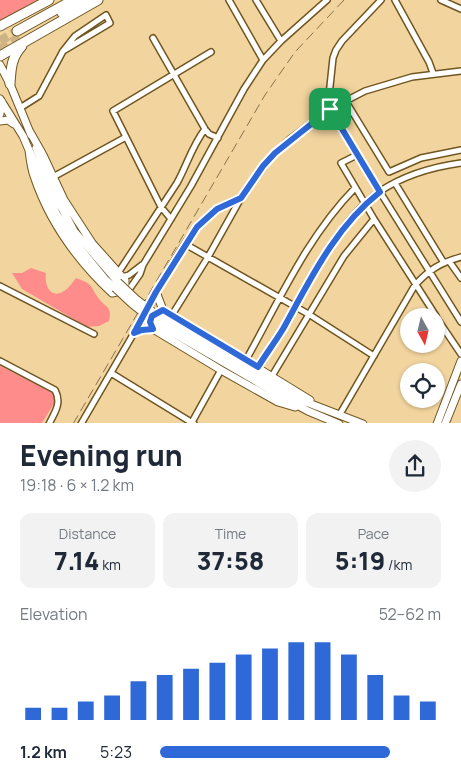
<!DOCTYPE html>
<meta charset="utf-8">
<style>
body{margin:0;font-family:Manrope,sans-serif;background:#f2f2f3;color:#1f2937;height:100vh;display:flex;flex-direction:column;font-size:19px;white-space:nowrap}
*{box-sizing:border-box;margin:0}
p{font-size:16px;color:#747a83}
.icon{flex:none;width:28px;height:28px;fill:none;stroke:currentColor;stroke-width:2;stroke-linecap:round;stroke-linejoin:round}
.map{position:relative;height:423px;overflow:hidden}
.side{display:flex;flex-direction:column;background:#fff;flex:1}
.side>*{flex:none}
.needle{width:32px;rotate:172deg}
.tools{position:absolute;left:400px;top:308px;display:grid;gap:10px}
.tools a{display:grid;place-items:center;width:45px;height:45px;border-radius:50%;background:#fff;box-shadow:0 1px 4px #0004;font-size:25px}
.pin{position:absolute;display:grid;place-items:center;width:42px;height:42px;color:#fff;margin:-21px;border-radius:10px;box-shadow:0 2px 8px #0006}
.round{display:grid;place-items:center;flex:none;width:52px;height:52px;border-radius:26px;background:#f2f2f3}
.headline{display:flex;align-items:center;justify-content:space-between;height:85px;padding:0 20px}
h1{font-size:28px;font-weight:800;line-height:38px}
.stats{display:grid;grid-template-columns:repeat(3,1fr);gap:8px;height:85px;padding:5px 20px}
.stats div{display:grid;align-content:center;border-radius:12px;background:#f2f2f3;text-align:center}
.stats b{font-size:25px;font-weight:800}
.stats small{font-size:14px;font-weight:400}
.stats p{font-size:14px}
.chart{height:140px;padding:10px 20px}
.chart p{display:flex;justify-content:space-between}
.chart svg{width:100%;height:90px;margin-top:5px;stroke:#2f69d7;stroke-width:6}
ul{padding:0 20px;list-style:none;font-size:16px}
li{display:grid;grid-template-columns:80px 60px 1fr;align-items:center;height:38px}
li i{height:12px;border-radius:6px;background:#2f69d7}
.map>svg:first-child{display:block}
.green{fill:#fe8c8b}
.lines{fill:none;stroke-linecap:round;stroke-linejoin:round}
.highway-tunnel{stroke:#ceb384;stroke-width:9;stroke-dasharray:9 4.5;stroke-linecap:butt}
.street-casing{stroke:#705621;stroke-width:8}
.secondary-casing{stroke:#705621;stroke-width:9}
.highway-casing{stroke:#705621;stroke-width:11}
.street{stroke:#fff;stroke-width:5}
.secondary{stroke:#fff;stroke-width:7}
.highway{stroke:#fff;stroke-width:9}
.rail{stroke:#85724f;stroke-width:1;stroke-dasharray:10 5;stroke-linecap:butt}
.secondary-bridge-casing{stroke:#705621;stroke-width:9;stroke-linecap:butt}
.secondary-bridge{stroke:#fff;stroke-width:7}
.route-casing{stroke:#fff;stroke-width:10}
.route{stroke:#2f69d7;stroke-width:6}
</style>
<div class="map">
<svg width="461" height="424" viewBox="0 0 461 424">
<rect width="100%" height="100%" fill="#f2d49e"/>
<path class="green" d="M0,0H44L0,22Z
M31,268L46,273C44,284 50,300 64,291C69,288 73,282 76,278C96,285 89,287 100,300C107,308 112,307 109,321L99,326L87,327L22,289L12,273H22Z
M0,366L54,393L55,402L42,423H0Z"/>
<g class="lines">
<path class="highway-tunnel" d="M0,41L17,31
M0,49L20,37"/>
<g class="street-casing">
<path id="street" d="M229,0L263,60
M256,0L281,41
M381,0L342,41L336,50L333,58L328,105L380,192L461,322
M395,0L429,62L433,73
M441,0L461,9
M153,38L205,129L209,134L218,138
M345,100L389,172L421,158L461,150
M20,108L39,96L63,51L110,23L106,15L75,36L63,51
M357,155L341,163L374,219L436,316
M53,177L126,137
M395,183L444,263
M171,219L161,207L113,111L211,52
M185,244L310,315L374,356
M449,261L461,278
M118,273L177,183C187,165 192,146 205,129
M122,277L129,275L142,265
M0,286L94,334
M126,294L140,274L143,265L191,186L244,89L263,60L281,41L327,0
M172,315L208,257L241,198L269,159L290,139L330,109L365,91L412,77L461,71
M436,317L461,354
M246,360C279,301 307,237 355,188
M0,361L55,390C62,403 55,412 49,424
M257,367C266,354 275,342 283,329C308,284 337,222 379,192C404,175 432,167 461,163
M111,373L194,424
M272,376L344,256L374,219
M340,414L415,285C430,269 440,263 461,257
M81,424L152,302L156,292C178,255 196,213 240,198
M191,424L221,370"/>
</g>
<g class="secondary-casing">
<path id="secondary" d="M0,65L10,84L31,135
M0,99L23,136L56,213L72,239L105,279L115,288
M0,114L2,102
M0,121L8,120L14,124
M36,148L56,197L74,231L118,282
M29,150C30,158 31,168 34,176C49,221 78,261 112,293L121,291L125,285V280L92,243L64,200L43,155L30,132
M156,292L163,310L310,400
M161,318L298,399L363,424
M156,323L295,404L308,411L339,424
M134,333L142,330L153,329L221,370L278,402L295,407
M437,424L461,361
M445,424L461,384"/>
</g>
<g class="highway-casing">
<path id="highway" d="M62,13L85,0
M0,26L49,0
M17,31L73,0
M0,56L98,0
M10,84C11,69 11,58 22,46"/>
</g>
<use href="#street" class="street"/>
<use href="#secondary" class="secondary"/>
<use href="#highway" class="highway"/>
<path class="rail" d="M73,424L265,95L295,52L344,0"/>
<g class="secondary-bridge-casing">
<path id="secondary-bridge" d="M118,282L136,299L161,318
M115,288L131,303L156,323"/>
</g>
<use href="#secondary-bridge" class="secondary-bridge"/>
</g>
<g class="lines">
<g class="route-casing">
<path id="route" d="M330,109L380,192C335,227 310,280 283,329C275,342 266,354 258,367L163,310L152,316L150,322L153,329L142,330L134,333L156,292L197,227L217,209L241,198L263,166L275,153Z"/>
</g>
<use href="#route" class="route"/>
</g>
</svg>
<div class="tools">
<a><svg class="needle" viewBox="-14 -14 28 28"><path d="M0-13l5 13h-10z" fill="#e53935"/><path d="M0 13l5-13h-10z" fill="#747a83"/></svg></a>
<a><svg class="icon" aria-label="locate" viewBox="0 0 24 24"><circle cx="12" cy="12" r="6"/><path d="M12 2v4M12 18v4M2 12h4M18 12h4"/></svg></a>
</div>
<div class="pin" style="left:330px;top:109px;background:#1e9e55"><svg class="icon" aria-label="arrive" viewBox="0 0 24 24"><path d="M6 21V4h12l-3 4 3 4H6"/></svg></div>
</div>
<section class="side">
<div class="headline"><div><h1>Evening run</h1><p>19:18 · 6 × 1.2 km</p></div><a class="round"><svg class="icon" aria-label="share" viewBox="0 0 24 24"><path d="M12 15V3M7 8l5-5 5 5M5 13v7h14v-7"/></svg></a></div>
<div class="stats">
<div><p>Distance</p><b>7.14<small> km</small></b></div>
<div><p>Time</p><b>37:58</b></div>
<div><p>Pace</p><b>5:19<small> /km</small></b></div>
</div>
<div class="chart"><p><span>Elevation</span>52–62 m</p>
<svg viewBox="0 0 160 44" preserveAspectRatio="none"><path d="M5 44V38M15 44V38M25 44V35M35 44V32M45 44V25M55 44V22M65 44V19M75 44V16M85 44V12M95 44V9M105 44V6M115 44V6M125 44V12M135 44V22M145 44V32M155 44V35"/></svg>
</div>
<ul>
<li><b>1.2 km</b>5:23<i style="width:82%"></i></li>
</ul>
</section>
